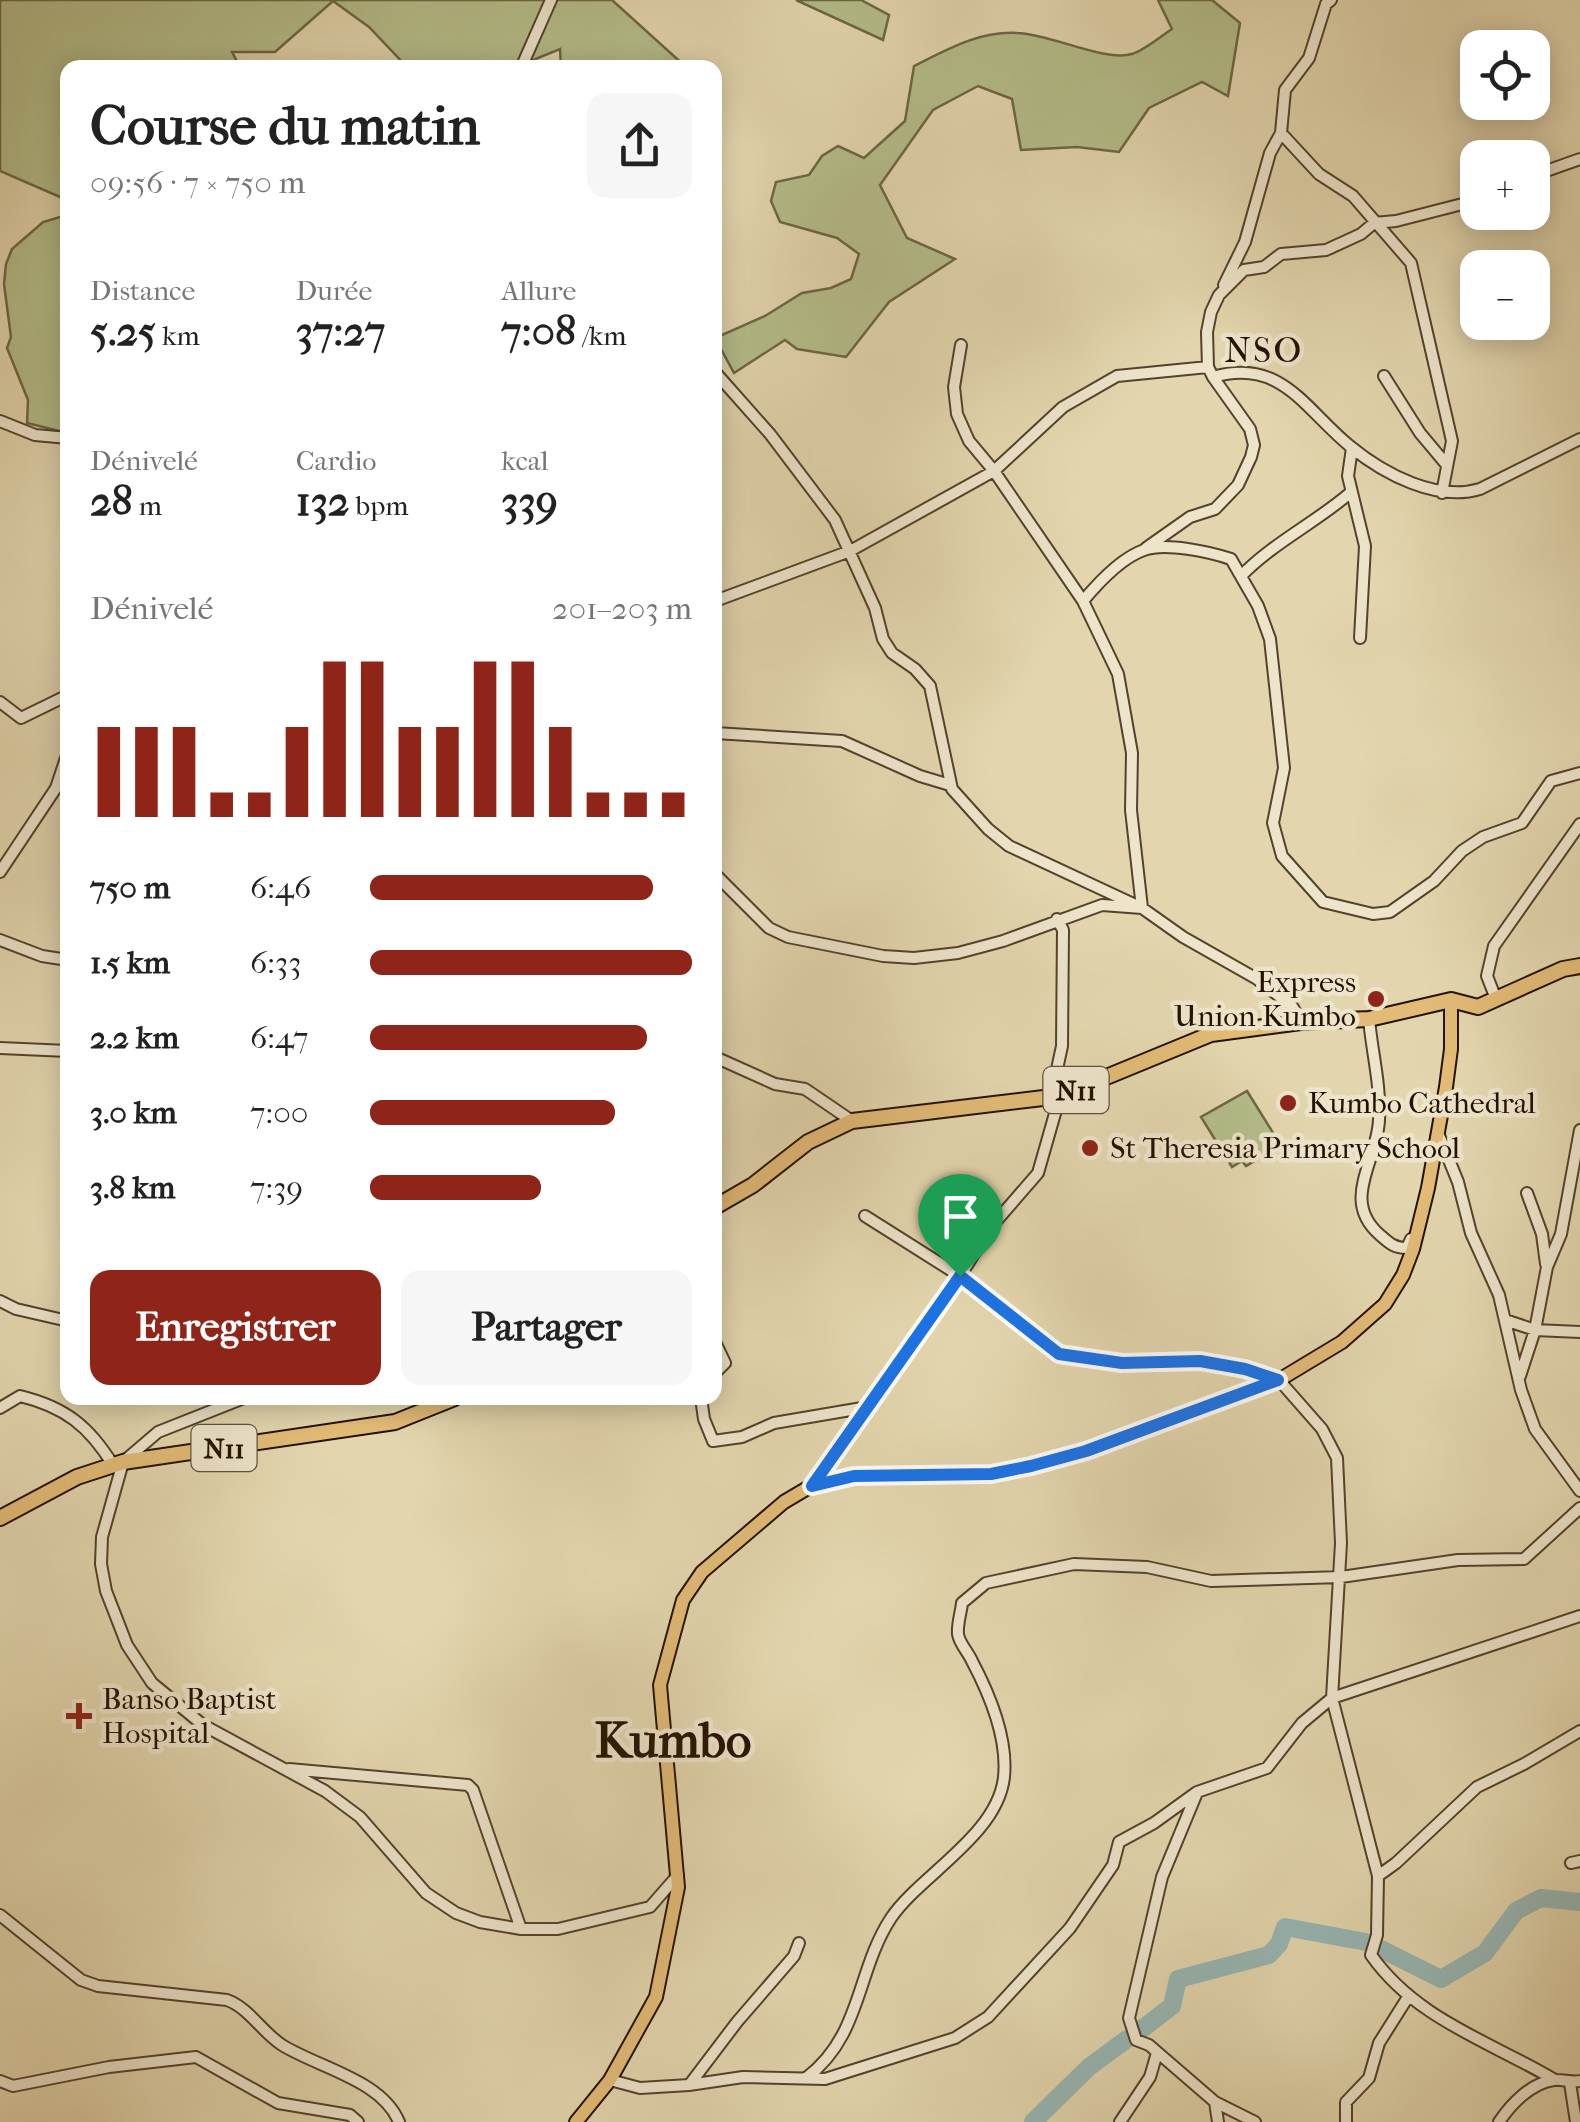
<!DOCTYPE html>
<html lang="fr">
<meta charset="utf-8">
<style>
body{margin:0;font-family:"IM FELL French Canon",serif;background:#f6f6f6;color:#222;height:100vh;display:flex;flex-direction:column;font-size:38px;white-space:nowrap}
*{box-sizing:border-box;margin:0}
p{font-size:32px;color:#767676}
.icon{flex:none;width:55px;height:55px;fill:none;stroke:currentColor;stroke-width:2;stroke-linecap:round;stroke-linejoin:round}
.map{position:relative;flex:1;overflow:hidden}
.sheet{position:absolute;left:60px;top:60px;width:662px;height:1345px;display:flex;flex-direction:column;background:#fff;border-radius:20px;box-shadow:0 5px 25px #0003}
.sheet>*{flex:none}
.fabs{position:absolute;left:1460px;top:30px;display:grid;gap:20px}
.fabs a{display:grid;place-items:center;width:90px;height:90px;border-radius:20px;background:#fff;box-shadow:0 5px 25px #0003;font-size:50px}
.pin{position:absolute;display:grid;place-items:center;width:85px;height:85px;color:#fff;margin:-102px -42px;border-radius:50% 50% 50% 0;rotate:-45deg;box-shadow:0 0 10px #0007}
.pin .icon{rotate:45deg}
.round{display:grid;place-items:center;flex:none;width:105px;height:105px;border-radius:20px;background:#f6f6f6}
.headline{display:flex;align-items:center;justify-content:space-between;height:170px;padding:0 30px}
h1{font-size:55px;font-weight:700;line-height:75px}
.metrics{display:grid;grid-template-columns:repeat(3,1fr);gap:15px;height:170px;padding:10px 30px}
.metrics div{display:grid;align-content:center}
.metrics b{font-size:42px;font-weight:700}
.metrics small{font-size:28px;font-weight:400}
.metrics p{font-size:28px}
.chart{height:280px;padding:20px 30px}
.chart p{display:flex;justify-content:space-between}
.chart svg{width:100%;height:180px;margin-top:10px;stroke:#8f2418;stroke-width:6}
.primary-button{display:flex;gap:20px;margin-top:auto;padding:20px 30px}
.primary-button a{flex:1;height:115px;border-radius:20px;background:#8f2418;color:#fff;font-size:40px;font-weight:700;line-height:115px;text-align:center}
.primary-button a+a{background:#f6f6f6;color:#222}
ul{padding:0 30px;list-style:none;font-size:32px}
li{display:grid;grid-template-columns:160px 120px 1fr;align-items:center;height:75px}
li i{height:25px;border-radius:12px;background:#8f2418}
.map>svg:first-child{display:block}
.green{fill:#b4bd8a;stroke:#6c6745;stroke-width:2.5}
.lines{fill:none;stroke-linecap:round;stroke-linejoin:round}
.river{stroke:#98b7b4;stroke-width:18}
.minor-casing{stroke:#54422c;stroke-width:14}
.major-casing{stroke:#241100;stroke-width:16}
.highway-casing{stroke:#241100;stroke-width:18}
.minor{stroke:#ede4ca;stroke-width:10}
.major{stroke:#e2bb77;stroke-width:12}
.highway{stroke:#e2bb77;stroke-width:14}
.route-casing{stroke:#fff;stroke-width:20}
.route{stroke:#1a73e8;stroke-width:12}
.poi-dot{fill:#8f2418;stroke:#ede4ca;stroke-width:4}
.labels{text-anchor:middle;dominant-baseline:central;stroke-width:9;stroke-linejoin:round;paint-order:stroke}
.shield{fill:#ede4ca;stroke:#60503d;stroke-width:2.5}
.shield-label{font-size:28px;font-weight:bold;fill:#241100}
.poi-label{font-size:30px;fill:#241100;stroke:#ede4ca;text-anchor:start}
.quarter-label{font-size:35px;letter-spacing:2.5px;fill:#241100;stroke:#ede4ca}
.town-label{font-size:50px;font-weight:bold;fill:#241100;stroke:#ede4ca}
</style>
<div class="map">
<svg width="1580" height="2122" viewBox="0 0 1580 2122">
<rect width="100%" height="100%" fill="#e3d6ae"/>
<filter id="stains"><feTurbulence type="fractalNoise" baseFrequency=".002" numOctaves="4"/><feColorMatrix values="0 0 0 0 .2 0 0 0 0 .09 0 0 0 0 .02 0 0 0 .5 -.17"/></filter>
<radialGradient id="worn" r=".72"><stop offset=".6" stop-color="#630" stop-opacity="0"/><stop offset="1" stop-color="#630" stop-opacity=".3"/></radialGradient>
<path class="green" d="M0,0H612L686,67H561L560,49L516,67H407L369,27L333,1L275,52H232L240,67L68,68L67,200L0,171Z
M796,0H861L889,15L883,40Z
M1158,0H1212L1240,23L1228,96L1202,82L1149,108L1119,152L1077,147L1021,150L1012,99L978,86L933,110L880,185L907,238L955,259L889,302L846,357L797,349L785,340L734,373L715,338L765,316L802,293L831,288L851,279L859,254L837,238L780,222L771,201L776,182L809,175L822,156L838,146L864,158L905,121L914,66C948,49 979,31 1017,33C1051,34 1104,62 1132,54C1145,50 1161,36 1172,29Z
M67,215L68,433H67L27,423L28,400L7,348L11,337L4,284L6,264L12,249L43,222Z
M1247,1091L1275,1136L1268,1153L1246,1166L1242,1161L1232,1167L1201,1117Z"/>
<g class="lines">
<path class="river" d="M1381,1949L1441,1979L1485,1953L1516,1911L1541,1898L1580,1902
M1142,2029L1172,2006L1178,1979L1269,1955L1279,1944L1285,1927L1366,1942
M1033,2122L1089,2067L1127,2039"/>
<g class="minor-casing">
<path id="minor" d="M521,68L551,0
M1281,133L1319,174L1353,196L1411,263L1452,441L1442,493
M1532,176L1580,159
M1224,285L1245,242L1270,153L1281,133L1285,90L1309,58L1326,4L1331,0
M1208,367L1207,332L1211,312L1219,295L1244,270L1264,267L1281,254L1326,250L1361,234L1374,223L1396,221L1478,200
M715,372L770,434L835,520L875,608L883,639L892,653L915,669L930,686L952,789L988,829L1009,846L1142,908L1183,937L1257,979L1292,1006L1301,1022
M1384,376L1420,433L1446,464
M0,421L35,435L68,438
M1352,448L1348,476L1365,546L1360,638
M1146,548L1190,517L1215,509L1238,485L1251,457L1254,445L1250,429L1213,377
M1241,576C1273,543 1315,523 1350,493
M715,601L850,551L994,471L1063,407L1117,376L1208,367L1213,377C1282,357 1305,410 1351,447C1384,474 1437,502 1480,489L1580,439
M1083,601C1098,583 1121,558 1144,550C1165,542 1210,552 1231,559L1258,606L1270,639L1284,768L1273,823L1282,856L1323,902L1373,914L1390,912L1434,881L1462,851L1483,837L1522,823L1551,781L1580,773
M0,702L21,718L68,695
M715,733L842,741L920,776L950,785
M0,872L56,788L68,752
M715,874L769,928L788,937L883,956L914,958L958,953L1003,941L1102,905L1142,908L1131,810L1132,753L1118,674L1083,601L994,471L969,441L957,414L954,387L961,345
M0,940L42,956L68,960
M1496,999L1487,976L1494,946L1580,824
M1369,1019C1372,1053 1381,1085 1379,1120C1377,1163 1340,1200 1380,1235C1389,1243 1394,1248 1407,1248L1411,1239
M0,1048L68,1051
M715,1057L775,1084L805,1089L852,1121
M1051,1097L1062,1046L1063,930L1057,919
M1438,1133L1458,1182L1471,1233L1499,1295L1521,1390L1535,1429L1580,1491
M1527,1193L1542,1234L1546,1264
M865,1216L960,1276L1059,1354L1121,1363L1199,1361L1245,1369L1279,1380L1322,1429L1337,1458L1341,1543L1332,1698L1378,1876L1377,1935L1371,1955C1416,2019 1489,2041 1555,2080
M0,1301L16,1309L68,1321
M1505,1320L1535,1330L1580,1332
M715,1342L725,1363L715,1373
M1520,1376L1535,1330L1547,1267L1561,1234L1580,1130
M244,1398L158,1432L123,1462L102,1537L101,1564L106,1591L127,1645L152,1683L203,1725L325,1791L360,1817L426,1893L456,1913L480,1922L521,1929H558L650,1907L678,1875
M701,1398L704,1419L713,1441L742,1437L774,1423L868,1407
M0,1408L20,1396C65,1407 89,1426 113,1465
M811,1486L960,1276L992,1226L1038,1173L1060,1096
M289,1769L468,1785L473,1790L521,1929
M1196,1795L1162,1877L1129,2018L1136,2040L1149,2045L1215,2102L1218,2122
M1571,1863L1580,1861
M1378,1876L1396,1863L1477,1787L1524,1764L1580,1731
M0,1915L81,1980L98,1986L227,2000C249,2008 262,2032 282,2045C319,2068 382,2080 399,2122
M806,2078C862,2036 856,1971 891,1918C919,1876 998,1835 1004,1777C1008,1738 990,1695 972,1661C968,1652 959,1643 958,1634C957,1624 961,1613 962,1603L986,1583L1074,1564L1147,1567L1211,1581L1341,1577L1458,1560L1524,1559L1580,1508
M610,2080L640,2088L689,2085L743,2077L825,2079L955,2038L988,2017L1070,1928L1113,1865L1119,1842L1154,1823L1197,1792L1267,1768L1302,1723L1332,1698L1580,1616
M0,2081L13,2086L109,2067L196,2057L278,2103L350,2115L358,2122
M1570,2083L1576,2122
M690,2084L737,2022L794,1956L799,1943
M1215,2102L1255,2122
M1120,2122L1150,2077L1157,2053
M1346,2122V2102L1369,2078L1379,2043L1408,1997
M1499,2122C1511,2104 1531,2083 1554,2080C1563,2079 1571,2083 1580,2081"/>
</g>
<g class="major-casing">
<path id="major" d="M576,2122L610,2080L656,1997L678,1887L660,1685L683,1600L702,1572L784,1502L811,1486L853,1476L991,1473L1031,1466L1086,1451L1279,1380L1342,1342L1385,1304L1403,1275L1413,1249L1428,1188L1446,1087L1451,1049V1000"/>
</g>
<g class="highway-casing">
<path id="highway" d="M715,1207L753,1185L808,1142L852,1121L1060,1096L1211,1034L1301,1022L1369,1019L1451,1000L1478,1007L1563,969L1580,966
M0,1518L77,1477L123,1462L395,1422L455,1398"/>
</g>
<use href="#minor" class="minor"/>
<use href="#major" class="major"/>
<use href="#highway" class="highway"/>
</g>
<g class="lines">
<g class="route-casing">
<path id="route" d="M960,1276L1059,1354L1122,1363L1200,1361L1245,1369L1278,1380L1086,1451L1031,1466L991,1474L854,1476L812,1486Z"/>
</g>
<use href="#route" class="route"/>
</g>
<g class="poi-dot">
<circle cx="1376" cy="999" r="10"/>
<circle cx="1288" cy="1103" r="10"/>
<circle cx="1090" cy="1148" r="10"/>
<path d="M74 1701h10v10h10v10h-10v10h-10v-10h-10v-10h10z"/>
</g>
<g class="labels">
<g class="shield">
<rect x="1043.5" y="1067" width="65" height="46" rx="8"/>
<rect x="191.5" y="1425" width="65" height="46" rx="8"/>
</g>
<g class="shield-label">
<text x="1076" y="1090">N11</text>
<text x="224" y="1448">N11</text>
</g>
<g class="poi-label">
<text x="1356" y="982" text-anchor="end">Express<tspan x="1356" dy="34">Union Kumbo</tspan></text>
<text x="1308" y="1103">Kumbo Cathedral</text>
<text x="1110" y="1148">St Theresia Primary School</text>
<text x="102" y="1699">Banso Baptist<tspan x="102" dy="34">Hospital</tspan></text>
</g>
<g class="quarter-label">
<text x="1264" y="350">NSO</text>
</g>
<g class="town-label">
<text x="673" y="1740">Kumbo</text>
</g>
</g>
<rect width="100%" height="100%" filter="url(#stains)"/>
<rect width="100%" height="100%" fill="url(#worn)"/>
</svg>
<div class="fabs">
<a><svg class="icon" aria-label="locate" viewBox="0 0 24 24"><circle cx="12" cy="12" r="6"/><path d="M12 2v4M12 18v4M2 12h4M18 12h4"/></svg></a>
<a>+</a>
<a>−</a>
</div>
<div class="pin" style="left:960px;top:1276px;background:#1e9e55"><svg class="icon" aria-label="arrive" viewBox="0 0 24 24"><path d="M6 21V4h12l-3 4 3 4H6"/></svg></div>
<section class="sheet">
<div class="headline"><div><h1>Course du matin</h1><p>09:56 · 7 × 750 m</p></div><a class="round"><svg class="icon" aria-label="share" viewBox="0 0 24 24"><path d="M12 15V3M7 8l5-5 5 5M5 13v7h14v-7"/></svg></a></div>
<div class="metrics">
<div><p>Distance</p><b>5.25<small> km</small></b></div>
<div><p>Durée</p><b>37:27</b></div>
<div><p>Allure</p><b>7:08<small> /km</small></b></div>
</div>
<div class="metrics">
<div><p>Dénivelé</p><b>28<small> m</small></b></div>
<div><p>Cardio</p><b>132<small> bpm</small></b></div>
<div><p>kcal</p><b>339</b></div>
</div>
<div class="chart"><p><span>Dénivelé</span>201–203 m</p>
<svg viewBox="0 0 160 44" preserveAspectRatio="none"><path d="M5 44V22M15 44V22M25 44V22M35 44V38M45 44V38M55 44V22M65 44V6M75 44V6M85 44V22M95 44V22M105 44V6M115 44V6M125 44V22M135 44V38M145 44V38M155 44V38"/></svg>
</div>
<ul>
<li><b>750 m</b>6:46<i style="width:88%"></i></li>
<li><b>1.5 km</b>6:33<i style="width:100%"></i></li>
<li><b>2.2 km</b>6:47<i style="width:86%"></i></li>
<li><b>3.0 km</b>7:00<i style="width:76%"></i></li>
<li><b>3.8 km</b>7:39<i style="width:53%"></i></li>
</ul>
<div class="primary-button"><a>Enregistrer</a><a>Partager</a></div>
</section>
</div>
